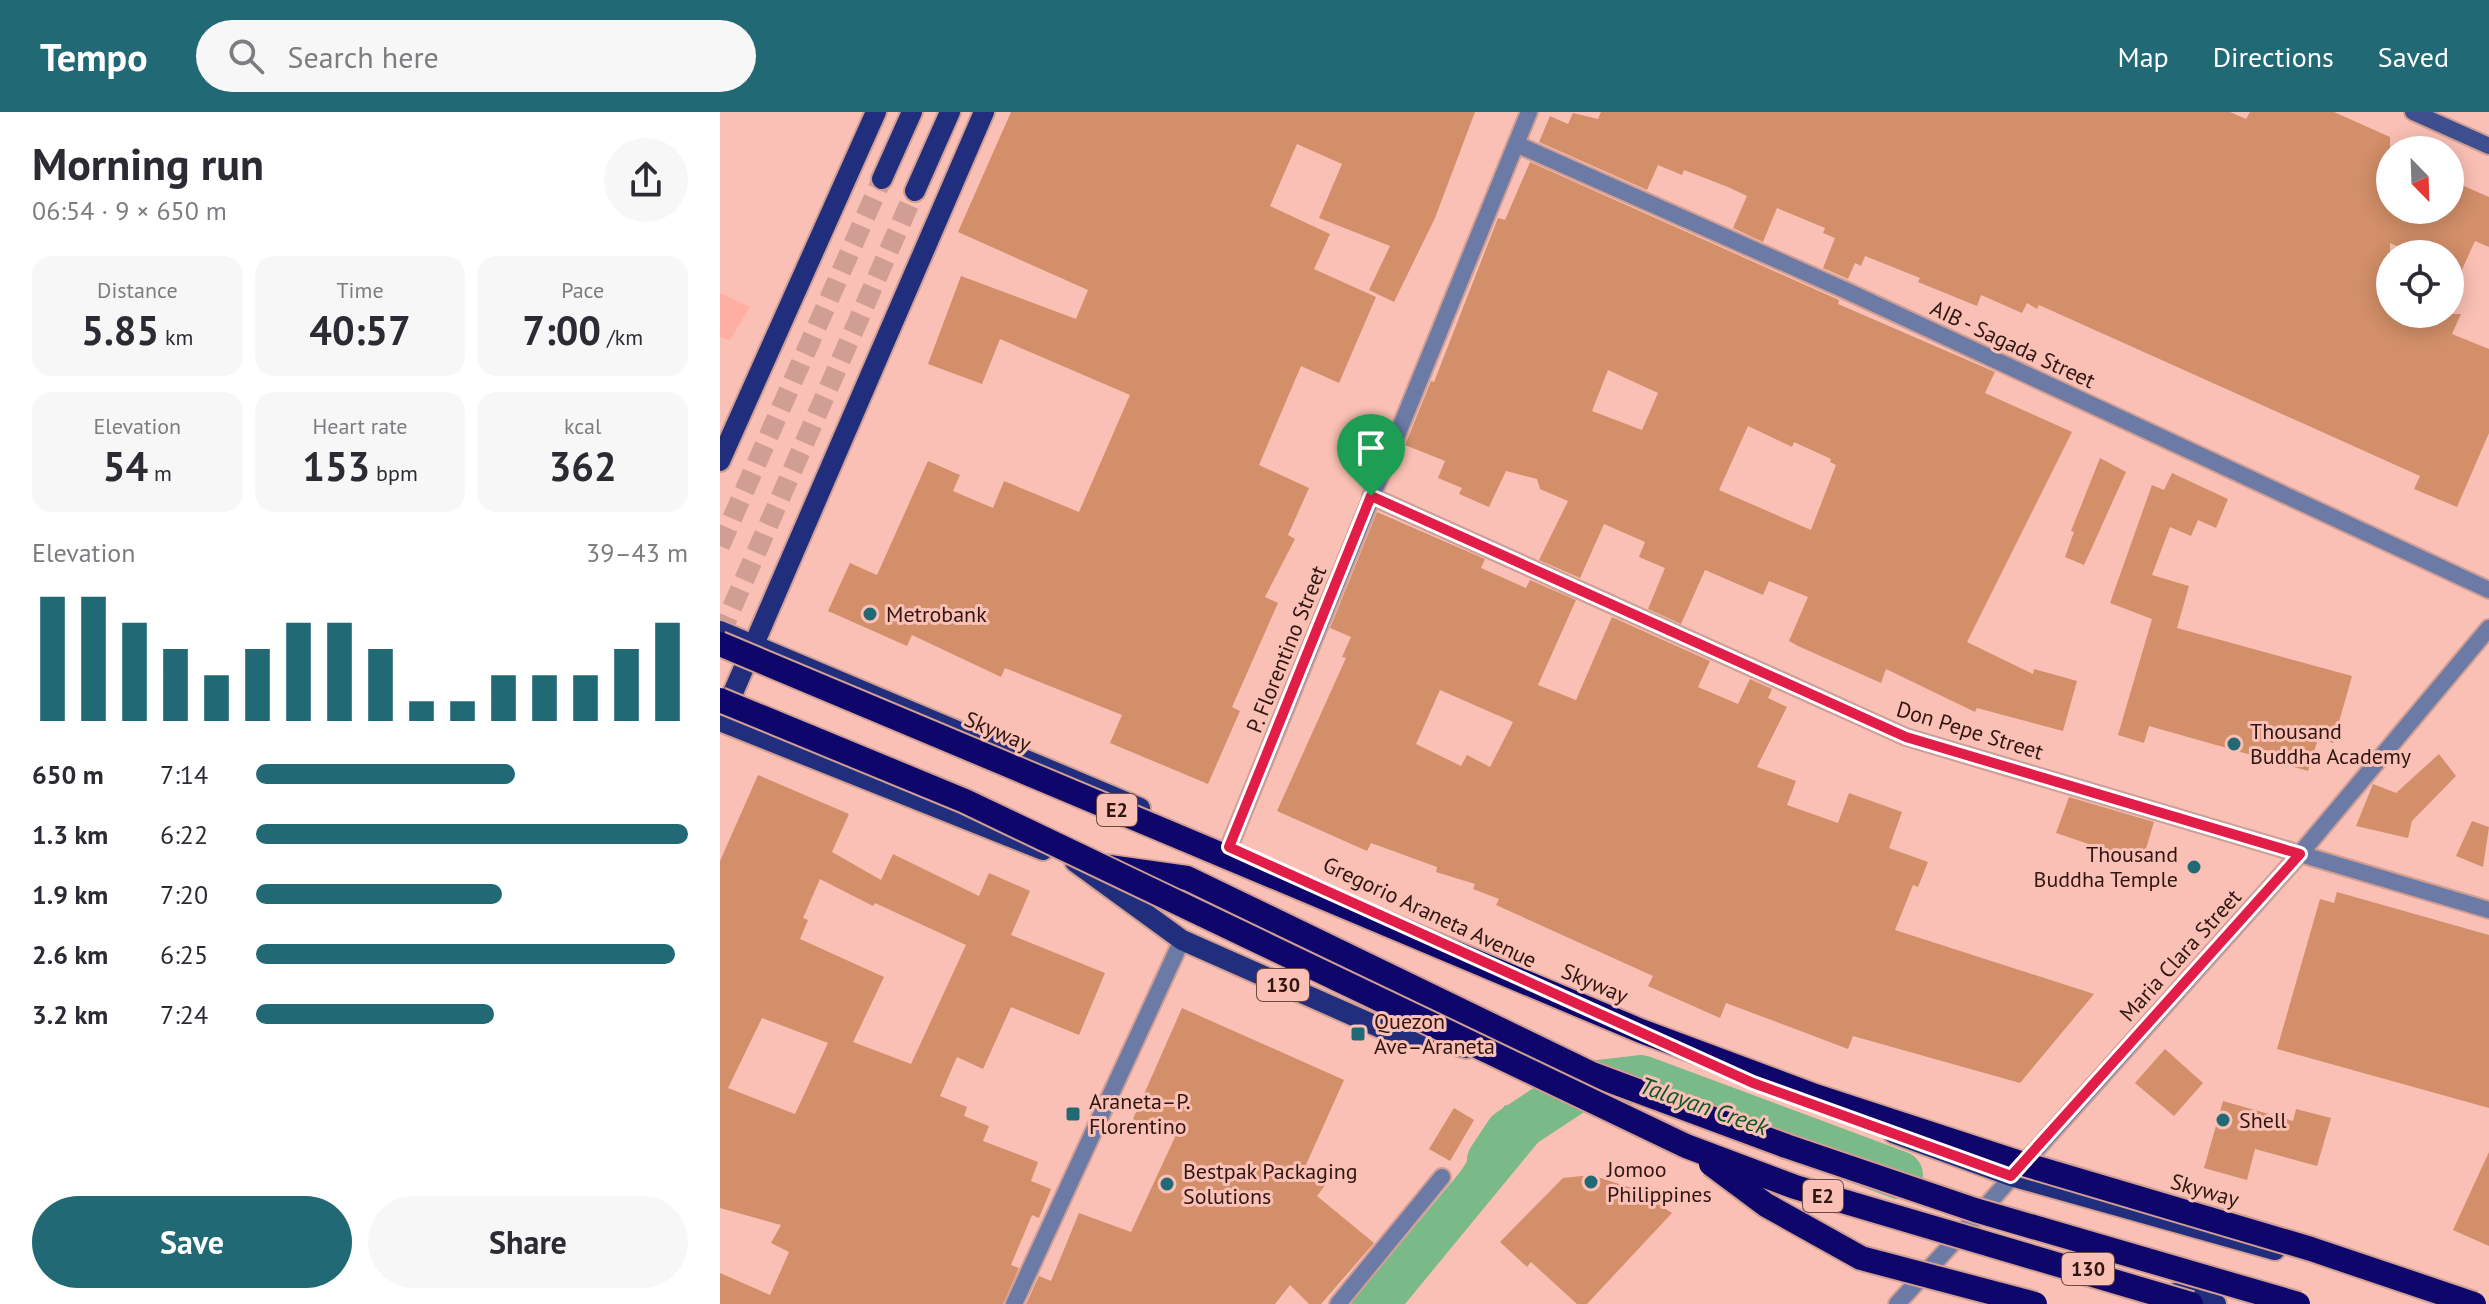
<!DOCTYPE html>
<meta charset="utf-8">
<style>
body{margin:0;font-family:"PT Sans",sans-serif;background:#f7f7f7;color:#2b2b33;height:100vh;display:flex;flex-direction:column;font-size:30px;white-space:nowrap}
*{box-sizing:border-box;margin:0}
p{font-size:26px;color:#7c7c81}
.icon{flex:none;width:44px;height:44px;fill:none;stroke:currentColor;stroke-width:2;stroke-linecap:round;stroke-linejoin:round}
.map{position:relative;flex:1;overflow:hidden}
.side{display:flex;flex-direction:column;background:#fff;width:720px}
.side>*{flex:none}
.needle{width:52px;rotate:157deg}
.fabs{position:absolute;left:1656px;top:24px;display:grid;gap:16px}
.fabs a{display:grid;place-items:center;width:88px;height:88px;border-radius:50%;background:#fff;box-shadow:0 4px 20px #0003;font-size:40px}
.pin{position:absolute;display:grid;place-items:center;width:68px;height:68px;color:#fff;margin:-82px -34px;border-radius:50% 50% 50% 0;rotate:-45deg;box-shadow:0 0 8px #0007}
.pin .icon{rotate:45deg}
.round{display:grid;place-items:center;flex:none;width:84px;height:84px;border-radius:42px;background:#f7f7f7}
.overview{display:flex;align-items:center;justify-content:space-between;height:136px;padding:0 32px}
h1{font-size:44px;font-weight:700;line-height:60px}
.metrics{display:grid;grid-template-columns:repeat(3,1fr);gap:12px;height:136px;padding:8px 32px}
.metrics div{display:grid;align-content:center;border-radius:20px;background:#f7f7f7;text-align:center}
.metrics b{font-size:40px;font-weight:700}
.metrics small{font-size:22px;font-weight:400}
.metrics p{font-size:22px}
.chart{height:224px;padding:16px 32px}
.chart p{display:flex;justify-content:space-between}
.chart svg{width:100%;height:144px;margin-top:8px;stroke:#206975;stroke-width:6}
.primary-button{display:flex;gap:16px;margin-top:auto;padding:16px 32px}
.primary-button a{flex:1;height:92px;border-radius:48px;background:#206975;color:#fff;font-size:32px;font-weight:700;line-height:92px;text-align:center}
.primary-button a+a{background:#f7f7f7;color:#2b2b33}
ul{padding:0 32px;list-style:none;font-size:26px}
li{display:grid;grid-template-columns:128px 96px 1fr;align-items:center;height:60px}
li i{height:20px;border-radius:10px;background:#206975}
header{display:flex;align-items:center;gap:48px;box-sizing:border-box;height:112px;padding:0 40px;background:#206975;color:#fff}
header strong{font-size:38px}
nav{display:flex;gap:44px;margin-inline-start:auto;font-size:28px}
.search{width:560px;height:72px;background:#f7f7f7;display:flex;align-items:center;gap:20px;box-sizing:border-box;padding:0 28px;border-radius:44px;color:#7c7c81;font-size:30px}
main{display:flex;flex:1;min-height:0}
.map>svg:first-child{display:block}
.built{fill:#feafa1}
.water{fill:#7ab988}
.lines{fill:none;stroke-linecap:round;stroke-linejoin:round}
.river{stroke:#7ab988;stroke-width:48}
.building{fill:#d28f69;fill-rule:evenodd}
.primary-tunnel{stroke:#d19e94;stroke-width:20;stroke-dasharray:20 10;stroke-linecap:butt}
.pedestrian-casing{stroke:#d19e94;stroke-width:20}
.minor-casing{stroke:#d19e94;stroke-width:20}
.tertiary-casing{stroke:#d19e94;stroke-width:20}
.secondary-casing{stroke:#d19e94;stroke-width:20}
.primary-casing{stroke:#d19e94;stroke-width:24}
.motorway-casing{stroke:#d19e94;stroke-width:28}
.pedestrian{stroke:#6c7aa6;stroke-width:16}
.minor{stroke:#6c7aa6;stroke-width:16}
.tertiary{stroke:#6c7aa6;stroke-width:16}
.secondary{stroke:#3e4f8f;stroke-width:16}
.primary{stroke:#212e7d;stroke-width:20}
.motorway{stroke:#0f066c;stroke-width:24}
.motorway-bridge-casing{stroke:#d19e94;stroke-width:28;stroke-linecap:butt}
.motorway-bridge{stroke:#0f066c;stroke-width:24}
.route-casing{stroke:#fff;stroke-width:16}
.route{stroke:#e11d48;stroke-width:10}
.poi-dot{fill:#206975;stroke:#fac0b5;stroke-width:3}
.labels{text-anchor:middle;dominant-baseline:central;stroke-width:6;stroke-linejoin:round;paint-order:stroke}
.shield{fill:#fac0b5;stroke:#6c4942;stroke-width:2}
.shield-label{font-size:20px;font-weight:bold;fill:#2f1611}
.street-label{font-size:22px;fill:#2f1611;stroke:#fac0b5}
.poi-label{font-size:22px;fill:#2f1611;stroke:#fac0b5;text-anchor:start}
.water-label{font-size:24px;font-style:italic;fill:#0e5628;stroke:#fac0b5}
</style>
<header>
<strong>Tempo</strong>
<div class="search"><svg class="icon" aria-label="search" viewBox="0 0 24 24"><circle cx="10" cy="10" r="6"/><path d="M15 15l6 6"/></svg>Search here</div>
<nav><a>Map</a><a>Directions</a><a>Saved</a></nav>
</header>
<main>
<section class="side">
<div class="overview"><div><h1>Morning run</h1><p>06:54 · 9 × 650 m</p></div><a class="round"><svg class="icon" aria-label="share" viewBox="0 0 24 24"><path d="M12 15V3M7 8l5-5 5 5M5 13v7h14v-7"/></svg></a></div>
<div class="metrics">
<div><p>Distance</p><b>5.85<small> km</small></b></div>
<div><p>Time</p><b>40:57</b></div>
<div><p>Pace</p><b>7:00<small> /km</small></b></div>
</div>
<div class="metrics">
<div><p>Elevation</p><b>54<small> m</small></b></div>
<div><p>Heart rate</p><b>153<small> bpm</small></b></div>
<div><p>kcal</p><b>362</b></div>
</div>
<div class="chart"><p><span>Elevation</span>39–43 m</p>
<svg viewBox="0 0 160 44" preserveAspectRatio="none"><path d="M5 44V6M15 44V6M25 44V14M35 44V22M45 44V30M55 44V22M65 44V14M75 44V14M85 44V22M95 44V38M105 44V38M115 44V30M125 44V30M135 44V30M145 44V22M155 44V14"/></svg>
</div>
<ul>
<li><b>650 m</b>7:14<i style="width:60%"></i></li>
<li><b>1.3 km</b>6:22<i style="width:100%"></i></li>
<li><b>1.9 km</b>7:20<i style="width:57%"></i></li>
<li><b>2.6 km</b>6:25<i style="width:97%"></i></li>
<li><b>3.2 km</b>7:24<i style="width:55%"></i></li>
</ul>
<div class="primary-button"><a>Save</a><a>Share</a></div>
</section>
<div class="map">
<svg width="1769" height="1192" viewBox="0 0 1769 1192">
<rect width="100%" height="100%" fill="#fac0b5"/>
<path class="built" d="M0,181L30,195L10,228L0,225Z"/>
<path class="water" d="M785,993L834,1011L685,1192H630L740,1060Z"/>
<g class="lines">
<path class="river" d="M771,1048L789,1021L860,974L921,967L1179,1063"/>
</g>
<path class="building" d="M291,0H755L715,106L674,190L649,178L670,134L599,106L622,52L577,32L550,94L610,122L594,157L656,185L619,271L581,254L539,353L589,376L568,423L575,427L545,485L558,491L512,595L520,599L488,672L390,631L402,603L285,556L281,565L192,523L187,534L108,499L130,451L157,463L208,349L240,363L233,379L273,396L284,369L359,400L410,283L280,227L262,272L208,252L241,164L356,207L368,178L238,120Z
M881,0H1510L1526,7L1530,0H1614L1670,25V98H1730V68L1769,85V135L1755,129L1730,184V142H1695L1670,131V202H1741L1732,222L1769,237V321L1737,395L1694,377L1700,364L1319,193L1317,197L1307,191L1302,201L1261,183L1257,194L1198,170L1200,166L1145,144L1141,154L1135,151L1128,167L1103,156L1115,126L1103,121L1105,116L1057,96L1043,130L1013,116L1027,84L1008,75L964,58L962,63L938,53L927,78L819,30L830,4L848,12L853,1L878,7Z
M810,50L1119,188L1118,192L1275,260L1265,281L1352,320L1247,530L1313,562L1314,557L1357,569L1343,619L1257,596L1255,600L1166,557L1161,571L1078,534L1069,529L1088,485L1049,469L1043,483L985,458L961,512L928,497L945,456L919,445L925,430L884,412L860,466L819,448L848,389L820,377L817,367L786,359L769,395L739,382L742,376L718,366L725,349L685,333L711,269L714,270L778,106L785,108ZM888,258L938,281L922,318L872,299ZM1028,314L1072,335L1074,330L1111,347L1110,350L1116,353L1091,418L999,378Z
M1380,346L1406,360L1364,453L1345,445L1354,420L1351,419Z
M1452,361L1508,387L1496,416L1478,408L1471,424L1450,415L1432,463L1469,474L1457,516L1632,564L1613,631L1598,627L1588,659L1429,614L1424,631L1398,623L1432,507L1390,491L1432,373L1444,378Z
M657,400L765,447L761,456L806,476L810,468L856,488L818,573L856,588L892,505L990,549L978,575L1018,592L1030,567L1052,577L1048,586L1067,595L1037,655L1076,669L1067,693L1118,711L1129,681L1182,700L1169,736L1208,750L1198,775L1193,773L1175,818L1374,882L1300,971L1133,924L1128,937L1006,891L1000,906L928,874L933,864L776,793L779,787L753,777L755,772L716,760L717,755L651,731L647,739L557,699L626,546L622,545L631,525L610,516ZM720,578L793,610L770,655L747,643L741,654L696,632Z
M1719,642L1736,664L1692,709L1688,726L1636,714L1653,672L1676,681Z
M38,663L129,702L112,740L161,768L173,742L259,784L269,761L310,779L291,823L385,861L359,923L291,895L263,957L237,945L220,984L247,995L244,1004L269,1014L263,1029L318,1050L311,1069L331,1077L319,1106L312,1103L291,1153L299,1156L283,1192H0V1161L50,1183L69,1140L51,1131L61,1113L0,1096V749ZM100,767L153,794L155,791L246,833L191,952L133,930L164,865L80,827L88,808L83,806ZM42,906L108,931L75,1002L8,976Z
M1349,685L1434,710L1422,750L1336,721Z
M1752,709L1769,715L1763,755L1736,744Z
M1617,780L1769,823V996L1557,937L1600,787L1614,791Z
M462,896L624,968L585,1055L606,1072L597,1084L654,1131L601,1192H589L570,1173L555,1192H306L319,1164L331,1169L359,1101L411,1120L455,1025L413,1007Z
M1445,937L1483,971L1454,1004L1415,971Z
M1503,989L1573,1009L1576,997L1611,1006L1597,1054L1535,1037L1527,1068L1484,1056Z
M734,996L754,1008L730,1049L709,1037Z
M1769,1040V1134L1733,1118Z
M871,1063L915,1077L952,1101L867,1192H857L811,1150L807,1155L780,1130L843,1066Z"/>
<g class="lines">
<path class="primary-tunnel" d="M0,434L162,67
M0,523L195,79"/>
<g class="pedestrian-casing">
<path id="pedestrian" d="M618,1192L722,1065"/>
</g>
<g class="minor-casing">
<path id="minor" d="M796,32L1127,179L1769,478
M651,384L1186,625L1769,798
M509,735L809,0
M294,1192L462,828
M1177,1192L1241,1122"/>
</g>
<g class="tertiary-casing">
<path id="tertiary" d="M1241,1122L1580,742L1769,516"/>
</g>
<g class="secondary-casing">
<path id="secondary" d="M1693,0L1769,34"/>
</g>
<g class="primary-casing">
<path id="primary" d="M162,67L192,0
M195,79L230,0
M0,349L156,0
M0,519L420,696
M3,604L264,0
M0,609L323,738
M355,750L462,828L661,916L747,936
M1173,1021L1291,1064L1555,1138
M1456,1181L1496,1192"/>
</g>
<g class="motorway-casing">
<path id="motorway" d="M389,755L467,766L872,962L1066,1034"/>
</g>
<use href="#pedestrian" class="pedestrian"/>
<use href="#minor" class="minor"/>
<use href="#tertiary" class="tertiary"/>
<use href="#secondary" class="secondary"/>
<use href="#primary" class="primary"/>
<use href="#motorway" class="motorway"/>
<g class="motorway-bridge-casing">
<path id="motorway-bridge" d="M0,532L921,919L1095,984L1297,1050L1591,1137L1754,1192
M0,588L245,689L966,1034L1075,1075L1471,1192
M1066,1034L1255,1098L1578,1192
M991,1052L1046,1093L1141,1146L1315,1192"/>
</g>
<use href="#motorway-bridge" class="motorway-bridge"/>
</g>
<g class="lines">
<g class="route-casing">
<path id="route" d="M651,384L1186,625L1580,742L1291,1064L1033,971L509,735Z"/>
</g>
<use href="#route" class="route"/>
</g>
<g class="poi-dot">
<circle cx="150" cy="502" r="8"/>
<circle cx="1514" cy="632" r="8"/>
<circle cx="1474" cy="755" r="8"/>
<rect x="630" y="914" width="16" height="16" rx="4"/>
<rect x="345" y="994" width="16" height="16" rx="4"/>
<circle cx="1503" cy="1008" r="8"/>
<circle cx="871" cy="1070" r="8"/>
<circle cx="447" cy="1072" r="8"/>
</g>
<g class="labels">
<g class="shield">
<rect x="377" y="682" width="40" height="32" rx="6"/>
<rect x="537" y="857" width="52" height="32" rx="6"/>
<rect x="1083" y="1068" width="40" height="32" rx="6"/>
<rect x="1342" y="1141" width="52" height="32" rx="6"/>
</g>
<g class="shield-label">
<text x="397" y="698">E2</text>
<text x="563" y="873">130</text>
<text x="1103" y="1084">E2</text>
<text x="1368" y="1157">130</text>
</g>
<g class="street-label">
<text transform="translate(1293 232) rotate(25)">AIB - Sagada Street</text>
<text transform="translate(566 537) rotate(-68)">P. Florentino Street</text>
<text transform="translate(1250 618) rotate(17)">Don Pepe Street</text>
<text transform="translate(278 619) rotate(23)">Skyway</text>
<text transform="translate(710 800) rotate(25)">Gregorio Araneta Avenue</text>
<text transform="translate(1460 843) rotate(-48)">Maria Clara Street</text>
<text transform="translate(875 871) rotate(23)">Skyway</text>
<text transform="translate(1485 1078) rotate(16)">Skyway</text>
</g>
<g class="poi-label">
<text x="166" y="502">Metrobank</text>
<text x="1530" y="619">Thousand<tspan x="1530" dy="25">Buddha Academy</tspan></text>
<text x="1458" y="742" text-anchor="end">Thousand<tspan x="1458" dy="25">Buddha Temple</tspan></text>
<text x="654" y="909">Quezon<tspan x="654" dy="25">Ave–Araneta</tspan></text>
<text x="369" y="989">Araneta–P.<tspan x="369" dy="25">Florentino</tspan></text>
<text x="1519" y="1008">Shell</text>
<text x="887" y="1057">Jomoo<tspan x="887" dy="25">Philippines</tspan></text>
<text x="463" y="1059">Bestpak Packaging<tspan x="463" dy="25">Solutions</tspan></text>
</g>
<g class="water-label">
<text transform="translate(984 994) rotate(19)">Talayan Creek</text>
</g>
</g>
</svg>
<div class="fabs">
<a><svg class="needle" viewBox="-14 -14 28 28"><path d="M0-13l5 13h-10z" fill="#e53935"/><path d="M0 13l5-13h-10z" fill="#7c7c81"/></svg></a>
<a><svg class="icon" aria-label="locate" viewBox="0 0 24 24"><circle cx="12" cy="12" r="6"/><path d="M12 2v4M12 18v4M2 12h4M18 12h4"/></svg></a>
</div>
<div class="pin" style="left:651px;top:384px;background:#1e9e55"><svg class="icon" aria-label="arrive" viewBox="0 0 24 24"><path d="M6 21V4h12l-3 4 3 4H6"/></svg></div>
</div>
</main>
